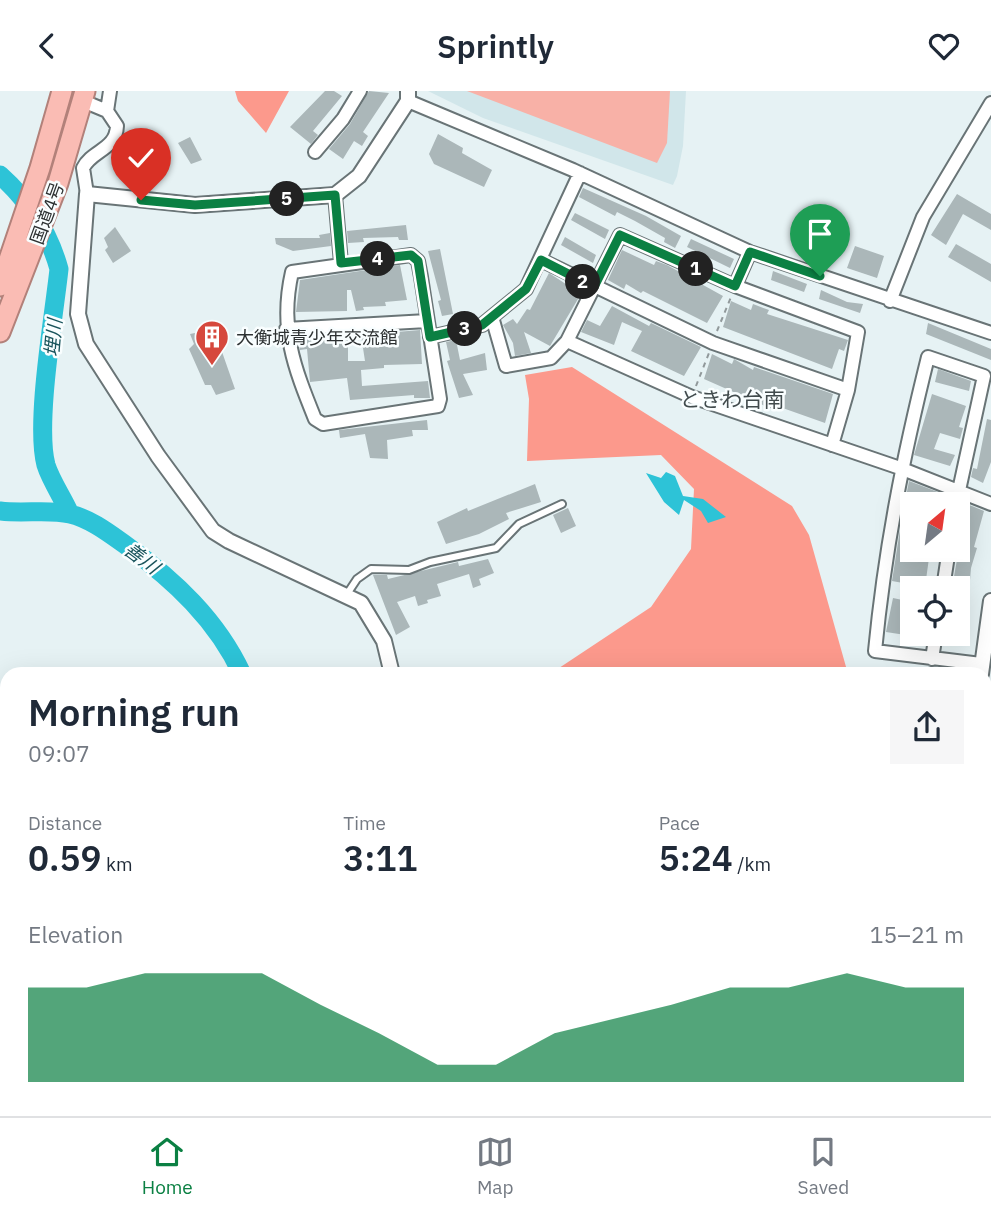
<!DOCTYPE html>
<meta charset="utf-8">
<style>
body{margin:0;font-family:"IBM Plex Sans","Noto Sans JP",sans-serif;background:#f6f6f7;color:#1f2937;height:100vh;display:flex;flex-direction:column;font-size:26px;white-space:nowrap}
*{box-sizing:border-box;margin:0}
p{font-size:23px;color:#747a83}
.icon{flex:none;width:38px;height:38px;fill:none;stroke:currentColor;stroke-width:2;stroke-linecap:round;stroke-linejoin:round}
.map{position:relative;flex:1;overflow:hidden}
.side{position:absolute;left:0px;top:576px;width:992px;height:450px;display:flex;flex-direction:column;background:#fff;border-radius:21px 21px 0 0;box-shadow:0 7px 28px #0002}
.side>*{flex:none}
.needle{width:46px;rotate:29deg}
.fabs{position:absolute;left:900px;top:401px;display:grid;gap:14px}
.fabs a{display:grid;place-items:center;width:70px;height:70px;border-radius:0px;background:#fff;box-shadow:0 7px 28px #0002;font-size:35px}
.pin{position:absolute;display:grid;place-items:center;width:60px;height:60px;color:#fff;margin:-72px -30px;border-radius:50% 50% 50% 0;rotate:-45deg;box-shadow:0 0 7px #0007}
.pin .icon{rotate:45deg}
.km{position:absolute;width:35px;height:35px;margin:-18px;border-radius:50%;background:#222;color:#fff;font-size:19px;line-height:35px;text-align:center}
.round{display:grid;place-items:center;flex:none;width:74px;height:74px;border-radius:0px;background:#f6f6f7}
.summary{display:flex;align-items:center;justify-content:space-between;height:119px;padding:0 28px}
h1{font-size:38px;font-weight:600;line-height:52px}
.metrics{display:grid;grid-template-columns:repeat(3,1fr);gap:10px;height:119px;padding:7px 28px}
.metrics div{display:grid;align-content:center}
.metrics b{font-size:35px;font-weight:600}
.metrics small{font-size:19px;font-weight:400}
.metrics p{font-size:19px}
.chart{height:196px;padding:14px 28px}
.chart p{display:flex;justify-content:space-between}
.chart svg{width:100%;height:126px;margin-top:7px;fill:#0b8043;opacity:.7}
header{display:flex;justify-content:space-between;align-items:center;height:91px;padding:0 28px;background:#fff;font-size:32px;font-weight:600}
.tabs{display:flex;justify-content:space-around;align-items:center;height:98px;border-top:2px solid #e0e1e3;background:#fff;font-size:19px;color:#747a83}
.tabs a{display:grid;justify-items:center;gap:4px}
.tabs .selected{color:#0b8043}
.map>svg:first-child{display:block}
.built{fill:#d1e6ea}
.green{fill:#f8b1a7}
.forest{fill:#fc998c}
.water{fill:#2dc3d7}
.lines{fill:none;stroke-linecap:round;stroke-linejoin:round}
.river{stroke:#2dc3d7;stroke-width:19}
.building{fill:#abb7b9}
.service-casing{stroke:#697476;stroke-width:10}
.minor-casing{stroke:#697476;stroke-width:16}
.tertiary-casing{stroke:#697476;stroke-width:18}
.trunk-casing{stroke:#b2817a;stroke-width:23}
.path{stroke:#91999b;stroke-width:2;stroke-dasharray:5 5;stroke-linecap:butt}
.service{stroke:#fff;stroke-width:6}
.minor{stroke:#fff;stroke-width:12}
.tertiary{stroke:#fff;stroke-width:14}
.trunk{stroke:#fabcb4;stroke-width:19}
.route-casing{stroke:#fff;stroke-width:14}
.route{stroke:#0b8043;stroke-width:9}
.labels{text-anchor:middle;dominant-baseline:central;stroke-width:5;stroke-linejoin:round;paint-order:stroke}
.street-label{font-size:18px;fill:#2d3132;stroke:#f9feff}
.poi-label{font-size:18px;fill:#2d3132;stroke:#f9feff;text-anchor:start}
.water-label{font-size:19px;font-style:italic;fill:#19545c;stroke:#f9feff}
.quarter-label{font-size:21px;fill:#414b4d;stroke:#f9feff}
</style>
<header><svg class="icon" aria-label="back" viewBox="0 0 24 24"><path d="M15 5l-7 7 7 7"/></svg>Sprintly<svg class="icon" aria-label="heart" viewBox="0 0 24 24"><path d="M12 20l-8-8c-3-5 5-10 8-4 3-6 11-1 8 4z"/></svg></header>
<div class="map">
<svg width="991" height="1025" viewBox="0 0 991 1025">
<rect width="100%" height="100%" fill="#e6f2f4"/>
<path class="built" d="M428,0H686L683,55L677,85L673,94L483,27Z"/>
<path class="green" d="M467,0H670L667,52L657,72Z"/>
<path class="forest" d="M235,0H289L266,42L238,10Z
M572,276L792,415L809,444L848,583H550L651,516L691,458L694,398L661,364L527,370L529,308L525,284Z
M743,1019H910L908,1025H747Z"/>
<path class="water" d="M666,381L675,385L683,405L703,408L726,426L708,432L701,420L684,409L679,424L664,411L646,382L661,387Z"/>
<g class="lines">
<path class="river" d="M0,84C28,109 49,142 59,178C54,225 35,333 46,374C51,390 63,407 70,423
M0,420C23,423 49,418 70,423C91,428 110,443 127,455C174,489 217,529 242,583
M166,1025L168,1018"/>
</g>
<path class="building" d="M325,0H334L342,5L313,40L318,44L311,53L290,36Z
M369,0L389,2L363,41L368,45L362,55L354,50L343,68L329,58L350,33Z
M438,43L463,57L462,62L492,79L484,96L434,73L429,63Z
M190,46L202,69L191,73L178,52Z
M144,57L154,81L144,85L132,62Z
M583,97L646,125L681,145L675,157L664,151L665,147L635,130L617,121L615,125L579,106Z
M957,103L991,123V139L963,123L946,154L931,144Z
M575,122L609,139L605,148L571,129Z
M406,134L408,149H399L398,146L363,147L364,151L348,152L347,140Z
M115,136L131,160L113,172L105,159L108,156L104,147Z
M330,142L331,155L293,160L276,153L275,147H320L319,144Z
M565,146L596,164L593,172L561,154Z
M691,148L734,168L730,177L687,156Z
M956,153L991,173V191L948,166Z
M855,155L884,165L877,187L847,177Z
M440,158L453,223L442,225L438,210L441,209L428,160Z
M622,159L654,174L656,170L667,174L723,205L707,232L643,200L641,202L626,193L624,198L608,189Z
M400,174L407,209L385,211L386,215L363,216L364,219L356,220L351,199H347V220L296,221L300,189Z
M773,180L807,193L804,201L771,189Z
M549,182L581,203L550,255L524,241L531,262L515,265L513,252L503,234L513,228L517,233L527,218L530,219Z
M821,199L847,211L863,213L860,222L819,208Z
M731,210L751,219L753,213L769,219L767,223L848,249L844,260L839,258L832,278L723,236Z
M612,215L649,235L651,232L701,256L684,285L631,260L642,240L622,231L614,254L581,241L587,229L600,235Z
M928,232L991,258V269L926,243Z
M214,238L235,298L216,304L211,294H205L189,258L194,253L190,243Z
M420,239L422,273L384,274V277L361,279L362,295L428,290L430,307H414V304L350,309L347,287L310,291L307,258L300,259L298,246L348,244V270H365L361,244Z
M456,249L460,269L485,262L487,279L463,283L473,304L459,307L447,270L450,269L446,251Z
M712,263L732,273L734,268L753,279L754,276L833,303L825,332L777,315L775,319L765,315L704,288Z
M938,278L971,290L969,300L935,291Z
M932,303L966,315L959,336L963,337L960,348L940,342L934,358L955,364L950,375L914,364Z
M987,328L991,329V371L983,392L971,386L973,377L977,378Z
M427,329L428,339H412L413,345L387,349L388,368L370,367L365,343L340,347L339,339Z
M909,390L943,403L940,413L923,408L921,413H912V424L903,421Z
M535,393L541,411L506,422L509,428L479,443L446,453L437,431L467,417L468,420Z
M967,413L984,420L974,456L977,457L971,477L969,501L960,535L957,534V497H952L962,440L959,439L960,431L963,432Z
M568,417L576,435L561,442L553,424Z
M900,439L912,442L909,460L929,467L925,496L892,490Z
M488,468L494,482L479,488L481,494L473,497L469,483L437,493L441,505L427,509L428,512L418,515L415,505L397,511L410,536L396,544L373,484H387L388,488L458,471L459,475Z
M893,507L912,511V545L886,541Z"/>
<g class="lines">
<g class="service-casing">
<path id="service" d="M347,503L357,488L371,478L409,479L430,471L496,457L519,433L562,413"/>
</g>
<g class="minor-casing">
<path id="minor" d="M83,10L107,20L117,35C116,59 92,59 83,77L87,103
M408,10L573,79L750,161L991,242
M107,20L110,0
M315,61L343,28L360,0
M335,104L341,172
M411,164L418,170L421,186L440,308L438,315L323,333L315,328C294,276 279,238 292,181Z
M541,169L713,252L848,299
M735,195L750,161
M890,210L923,126L991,12
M492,226L506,275L551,267L567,250L620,144L735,195L858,241L848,299L832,354
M286,238L427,230
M430,246L482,234L526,198L580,82
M567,250L692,306L900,377L991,413
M956,413L984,285L928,266C903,366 885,457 875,560L981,573
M943,497L949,458
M932,568L936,542"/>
</g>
<g class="tertiary-casing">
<path id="tertiary" d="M392,583L384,550L361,512L229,450L213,440L158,365L86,253L78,223L87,103L195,114L335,104L359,85L408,10V0
M981,583L991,510
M0,730L7,733
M985,803L991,836
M468,1018L474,1025"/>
</g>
<g class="trunk-casing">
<path id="trunk" d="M0,195L40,77L62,0
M0,241L58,92L85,0"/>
</g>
<path class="path" d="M717,240L731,206
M696,295L709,262"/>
<use href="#service" class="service"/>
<use href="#minor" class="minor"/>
<use href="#tertiary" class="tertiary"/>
<use href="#trunk" class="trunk"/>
</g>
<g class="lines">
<g class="route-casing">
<path id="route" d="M141,109L195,114L335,104L341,172L411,164L418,170L430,246L482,234L526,198L541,169L594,196L620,144L735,195L750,161L820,185"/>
</g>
<use href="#route" class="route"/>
</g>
<defs>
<g id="building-pin" transform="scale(1.75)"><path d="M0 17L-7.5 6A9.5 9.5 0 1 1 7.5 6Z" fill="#d6483d" stroke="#f9feff"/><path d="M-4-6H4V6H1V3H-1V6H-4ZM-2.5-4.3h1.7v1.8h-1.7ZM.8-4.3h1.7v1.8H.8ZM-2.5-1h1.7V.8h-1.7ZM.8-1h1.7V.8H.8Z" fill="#fff"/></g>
</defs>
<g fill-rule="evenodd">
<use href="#building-pin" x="212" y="246"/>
</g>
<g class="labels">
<g class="street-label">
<text transform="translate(47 122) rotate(-70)">国道4号</text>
</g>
<g class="poi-label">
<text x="236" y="246">大衡城青少年交流館</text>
</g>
<g class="water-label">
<text transform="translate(53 247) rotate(-85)">埋川</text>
<text transform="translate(142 467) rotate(37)">善川</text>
</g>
<g class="quarter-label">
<text x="732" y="308">ときわ台南</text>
</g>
</g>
</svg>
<div class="fabs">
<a><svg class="needle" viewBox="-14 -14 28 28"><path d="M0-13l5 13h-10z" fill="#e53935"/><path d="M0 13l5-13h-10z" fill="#747a83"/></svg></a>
<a><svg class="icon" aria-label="locate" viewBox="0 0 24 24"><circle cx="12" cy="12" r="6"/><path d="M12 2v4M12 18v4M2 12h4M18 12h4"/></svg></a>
</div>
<div class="pin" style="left:820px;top:185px;background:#1e9e55"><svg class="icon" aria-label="arrive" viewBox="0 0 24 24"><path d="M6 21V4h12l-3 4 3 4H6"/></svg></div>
<div class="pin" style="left:141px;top:109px;background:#d93025"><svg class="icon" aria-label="check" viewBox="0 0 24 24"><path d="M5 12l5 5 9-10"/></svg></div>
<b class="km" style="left:696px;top:178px">1</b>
<b class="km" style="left:583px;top:191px">2</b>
<b class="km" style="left:465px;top:238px">3</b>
<b class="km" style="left:378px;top:168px">4</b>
<b class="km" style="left:287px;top:108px">5</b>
<section class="side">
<div class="summary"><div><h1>Morning run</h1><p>09:07</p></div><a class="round"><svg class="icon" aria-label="share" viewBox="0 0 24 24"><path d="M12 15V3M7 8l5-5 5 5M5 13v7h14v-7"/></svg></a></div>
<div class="metrics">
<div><p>Distance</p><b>0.59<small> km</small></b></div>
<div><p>Time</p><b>3:11</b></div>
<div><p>Pace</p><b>5:24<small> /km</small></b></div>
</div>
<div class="chart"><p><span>Elevation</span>15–21 m</p>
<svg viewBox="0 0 160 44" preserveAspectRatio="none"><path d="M0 44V11L10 11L20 6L30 6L40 6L50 17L60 27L70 38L80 38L90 27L100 22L110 17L120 11L130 11L140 6L150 11L160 11V44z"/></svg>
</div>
</section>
</div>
<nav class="tabs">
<a class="selected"><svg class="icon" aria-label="home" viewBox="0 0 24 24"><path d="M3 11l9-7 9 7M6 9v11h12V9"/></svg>Home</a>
<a><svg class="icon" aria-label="map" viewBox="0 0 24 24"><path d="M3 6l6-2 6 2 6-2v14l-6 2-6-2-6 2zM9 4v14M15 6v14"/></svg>Map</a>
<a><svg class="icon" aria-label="saved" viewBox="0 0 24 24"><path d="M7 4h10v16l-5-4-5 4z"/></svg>Saved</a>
</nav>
